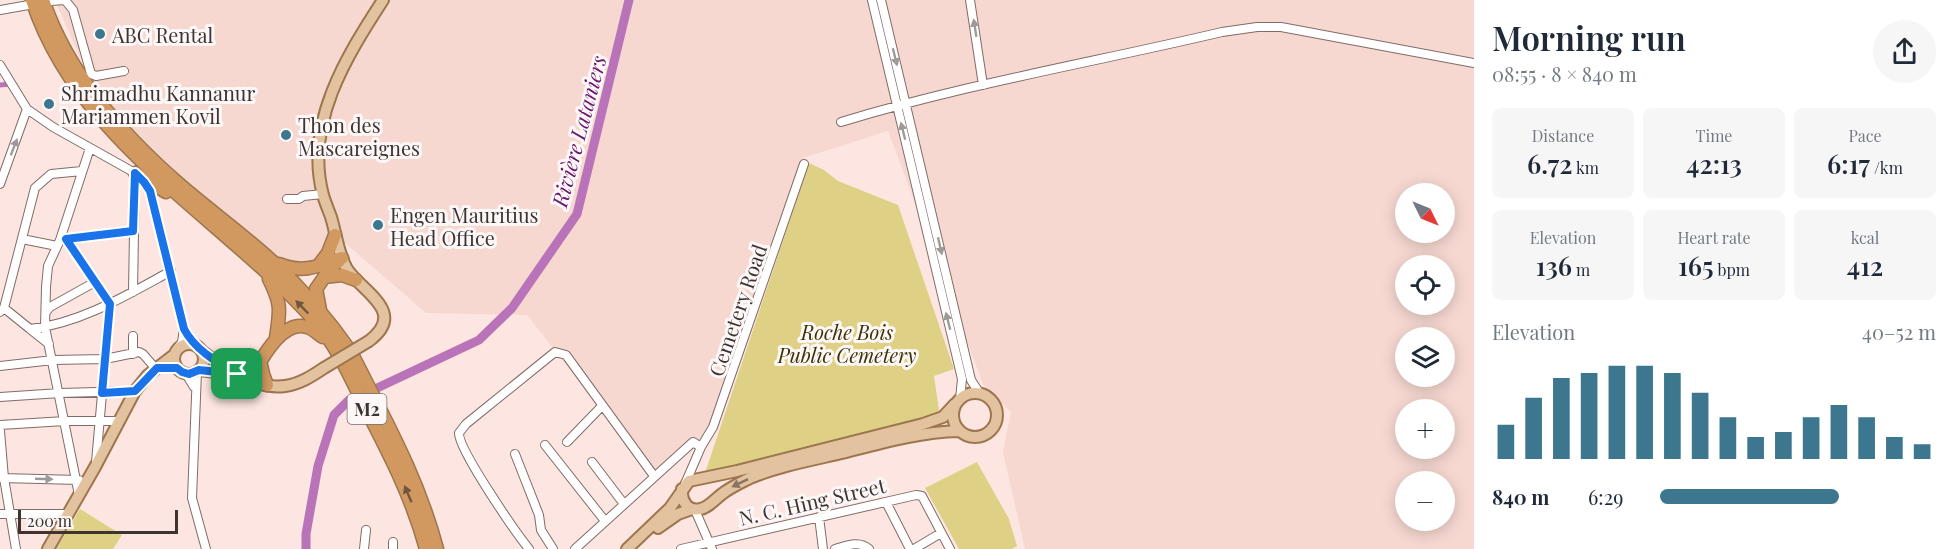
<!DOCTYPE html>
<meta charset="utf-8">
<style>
body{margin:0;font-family:"Playfair Display",serif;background:#f6f6f7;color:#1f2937;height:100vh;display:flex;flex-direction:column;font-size:22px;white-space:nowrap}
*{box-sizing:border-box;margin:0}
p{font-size:20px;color:#747a83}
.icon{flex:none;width:33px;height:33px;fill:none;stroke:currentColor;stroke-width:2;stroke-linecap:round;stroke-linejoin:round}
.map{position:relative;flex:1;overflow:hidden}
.side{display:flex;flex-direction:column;background:#fff;width:480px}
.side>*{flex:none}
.needle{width:39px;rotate:133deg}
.buttons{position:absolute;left:1395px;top:183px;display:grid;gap:12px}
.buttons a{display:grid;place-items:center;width:60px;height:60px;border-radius:50%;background:#fff;box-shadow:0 3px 15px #0003;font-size:30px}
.scale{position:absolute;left:18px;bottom:15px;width:160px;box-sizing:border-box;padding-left:6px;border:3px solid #3d3432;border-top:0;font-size:16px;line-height:21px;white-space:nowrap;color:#3d3432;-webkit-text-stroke:4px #fdf8f7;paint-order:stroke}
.pin{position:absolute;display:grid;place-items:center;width:51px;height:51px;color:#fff;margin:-26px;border-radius:12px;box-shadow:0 3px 9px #0006}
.round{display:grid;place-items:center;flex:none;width:63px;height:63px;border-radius:32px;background:#f6f6f7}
.headline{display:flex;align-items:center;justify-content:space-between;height:102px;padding:0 18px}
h1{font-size:33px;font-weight:600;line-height:45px}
.metrics{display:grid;grid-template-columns:repeat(3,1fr);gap:9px;height:102px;padding:6px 18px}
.metrics div{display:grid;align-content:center;border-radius:9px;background:#f6f6f7;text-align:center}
.metrics b{font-size:26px;font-weight:600}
.metrics small{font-size:16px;font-weight:400}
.metrics p{font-size:16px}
.chart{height:168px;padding:12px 18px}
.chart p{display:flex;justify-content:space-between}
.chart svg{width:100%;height:108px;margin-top:6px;stroke:#3c778f;stroke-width:6}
ul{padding:0 18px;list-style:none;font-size:20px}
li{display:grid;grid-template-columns:96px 72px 1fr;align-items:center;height:45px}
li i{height:15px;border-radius:8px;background:#3c778f}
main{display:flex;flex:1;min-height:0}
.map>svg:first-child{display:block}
.built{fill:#f6d8d1;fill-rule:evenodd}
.green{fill:#ded185}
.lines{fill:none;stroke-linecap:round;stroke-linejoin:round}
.canal{stroke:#b974b9;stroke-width:5}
.river{stroke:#b974b9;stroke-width:9}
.minor-casing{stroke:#806c68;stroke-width:10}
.major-casing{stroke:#9d764f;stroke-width:14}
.highway-casing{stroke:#9d764f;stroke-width:15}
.minor{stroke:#fff;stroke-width:8}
.major{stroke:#e3c29f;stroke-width:10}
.highway{stroke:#d1995f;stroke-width:12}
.major-bridge-casing{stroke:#9d764f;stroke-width:14;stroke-linecap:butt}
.major-bridge{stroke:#e3c29f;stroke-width:10}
.oneway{fill:#9e9a98}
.oneway2{fill:#715742}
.oneway3{fill:#887463}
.route-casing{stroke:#fff;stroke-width:12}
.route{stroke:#1a73e8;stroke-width:8}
.poi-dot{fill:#3c778f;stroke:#fdf8f7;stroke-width:2}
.labels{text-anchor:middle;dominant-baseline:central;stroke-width:6;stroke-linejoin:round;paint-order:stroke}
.shield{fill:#fdf8f7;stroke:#776f6d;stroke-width:1.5}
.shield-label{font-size:18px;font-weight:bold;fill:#3d3432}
.poi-label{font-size:20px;fill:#3d3432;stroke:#fdf8f7;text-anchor:start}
.street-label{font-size:20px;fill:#3d3432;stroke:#fdf8f7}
.park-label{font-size:20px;font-style:italic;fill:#3a3305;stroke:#fdf8f7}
.water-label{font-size:21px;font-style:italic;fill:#6a166c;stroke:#fdf8f7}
</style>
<main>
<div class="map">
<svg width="1474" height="549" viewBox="0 0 1474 549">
<rect width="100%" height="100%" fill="#fde6e1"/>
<path class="built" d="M55,0H1474V549H1025L1003,452L1011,412L983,384L888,131L803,158L716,425L655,478L527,315L426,313L344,242L329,240L315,263H279L189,186L147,146L106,103L87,74ZM1406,194H1444V232H1406ZM1406,266H1444V304H1406ZM1406,338H1444V376H1406ZM1406,410H1444V448H1406ZM1406,482H1444V520H1406Z"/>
<path class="green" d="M809,163L824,170L838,181L898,205L954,369L934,376L940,417L704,476Z
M977,462L1009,519L1017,546L1012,549H959L925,488Z
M80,509L122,535L113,549H56Z"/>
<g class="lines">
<path class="canal" d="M0,85L11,84"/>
<path class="river" d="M375,389L479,340L512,308L577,214L629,0
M306,549V534L318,466L334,415L349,400"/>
<g class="minor-casing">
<path id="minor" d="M872,0L962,379L960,399
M881,0L967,363L971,380L980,394
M970,0L983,85
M0,10L51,1L65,0L73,10L91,74L96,76L124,71
M0,65L27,109L53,127L135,173L144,182L150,191L184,329L189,338L197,345
M841,122C966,84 1095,62 1222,32L1257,27H1281L1474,63
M0,184L27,109
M287,199H299L303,196L323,194
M22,239L57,246
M66,239L110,304L96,462
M63,240L133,231
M133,292L135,173
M4,308L30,329C81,323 127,295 171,271
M0,312L4,308L35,188L51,174L82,171
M46,312L50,307L95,282
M30,329L49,344
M177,349L182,342L184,329
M133,354V336
M0,366L53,360L105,359L139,352L143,354L156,369
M197,372L192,498L206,549
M186,374L194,387
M0,397L60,393L135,391
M0,425L65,421H119
M0,431L4,478L16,549
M567,442L602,406
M545,445L605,521
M515,454L539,515L541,530L553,549
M592,462L624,504
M1,478L79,480
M685,484L701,447L713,427L804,164
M79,495L45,327L46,287L48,266L60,240L90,148
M886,502L910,549
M695,510L712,549
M0,514H68
M819,517L823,549
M364,549L366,530
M393,549V542
M529,549C516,533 458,449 459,433L466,424L555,352L566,355L654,476
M575,549L693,442L701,447
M681,549L916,495L922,496L950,549
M835,549C846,546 859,540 869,549
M914,549L941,533"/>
</g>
<g class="major-casing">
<path id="major" d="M369,341C408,312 362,292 347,269C338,254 336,233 331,217C328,209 325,202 323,195C304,124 346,57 383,0
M174 359a15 15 0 1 1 30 0a15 15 0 1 1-30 0Z
M203,352C224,369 257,390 285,386C300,384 312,376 324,368
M199,370L234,374
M953 415a22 22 0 1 1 44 0a22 22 0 1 1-44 0Z
M682,489C681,500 687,512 700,509C708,508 715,499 722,494C731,487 740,483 750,478C779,466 812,460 842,453C881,443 919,432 959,431
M658,528L678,514L692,509
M48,549L95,467L135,391L148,375L174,355
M627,549L670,508L689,481L737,471L923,424L943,417L955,404"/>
</g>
<g class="highway-casing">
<path id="highway" d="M32,0C78,142 220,215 315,321C336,345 349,374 363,403C388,451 412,497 426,549
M43,0C68,74 122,134 179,184C210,211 244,235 274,263C303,290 328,319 351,352C384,418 418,477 437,549
M135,173L166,192
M279,264C303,274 319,266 342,258
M319,265L328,253L335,235
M324,277L342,275L356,280
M269,279C282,305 280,310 276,338
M320,310L316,289L332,266L339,261
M260,361L263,374L267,385
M238,374L257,364
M250,379C260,362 281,319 307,327C312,328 318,334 323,337"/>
</g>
<use href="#minor" class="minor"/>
<use href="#major" class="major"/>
<use href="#highway" class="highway"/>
<g class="major-bridge-casing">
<path id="major-bridge" d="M324,368L369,341"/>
</g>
<use href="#major-bridge" class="major-bridge"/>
</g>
<defs><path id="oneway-solid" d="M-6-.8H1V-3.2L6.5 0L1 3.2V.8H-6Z" transform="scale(1.5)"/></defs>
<g class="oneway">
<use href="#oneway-solid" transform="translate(975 28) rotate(-99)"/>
<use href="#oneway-solid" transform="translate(895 57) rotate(76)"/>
<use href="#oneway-solid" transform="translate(903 131) rotate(-104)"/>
<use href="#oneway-solid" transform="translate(14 147) rotate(-69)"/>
<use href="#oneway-solid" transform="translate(940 246) rotate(77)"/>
<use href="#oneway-solid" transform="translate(948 321) rotate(-104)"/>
<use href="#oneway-solid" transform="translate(44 479) rotate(2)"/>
</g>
<g class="oneway2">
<use href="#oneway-solid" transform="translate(302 307) rotate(-134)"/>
<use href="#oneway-solid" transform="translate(408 494) rotate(-113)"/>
</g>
<use class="oneway3" href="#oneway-solid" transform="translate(740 483) rotate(154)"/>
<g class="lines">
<g class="route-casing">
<path id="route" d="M135,173L144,182L150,191L184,329C195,350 217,362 237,374L199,370L189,374L182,372L177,368H157L135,391L102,393L110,304L66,239L133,231Z"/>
</g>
<use href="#route" class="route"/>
</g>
<g class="poi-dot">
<circle cx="100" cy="34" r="6"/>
<circle cx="49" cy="104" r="6"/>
<circle cx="286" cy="135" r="6"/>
<circle cx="378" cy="225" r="6"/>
</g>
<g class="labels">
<rect class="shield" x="347.5" y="394" width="39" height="30" rx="4.5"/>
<g class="shield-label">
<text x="367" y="409">M2</text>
</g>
<g class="poi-label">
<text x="112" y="34">ABC Rental</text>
<text x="61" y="92">Shrimadhu Kannanur<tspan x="61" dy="23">Mariammen Kovil</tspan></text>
<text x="298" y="124">Thon des<tspan x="298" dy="23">Mascareignes</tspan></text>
<text x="390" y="214">Engen Mauritius<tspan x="390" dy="23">Head Office</tspan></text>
</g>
<g class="street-label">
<text transform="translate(737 310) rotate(-71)">Cemetery Road</text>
<text transform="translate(812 501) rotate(-13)">N. C. Hing Street</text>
</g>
<g class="park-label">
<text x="847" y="331">Roche Bois<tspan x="847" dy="23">Public Cemetery</tspan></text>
</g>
<g class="water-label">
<text transform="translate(578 131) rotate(-75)">Rivière Lataniers</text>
</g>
</g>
</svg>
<div class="buttons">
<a><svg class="needle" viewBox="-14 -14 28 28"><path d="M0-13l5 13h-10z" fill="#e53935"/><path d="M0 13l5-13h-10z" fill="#747a83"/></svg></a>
<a><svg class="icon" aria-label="locate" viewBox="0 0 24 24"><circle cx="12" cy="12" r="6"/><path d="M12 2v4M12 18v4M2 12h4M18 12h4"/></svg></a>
<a><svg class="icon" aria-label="layers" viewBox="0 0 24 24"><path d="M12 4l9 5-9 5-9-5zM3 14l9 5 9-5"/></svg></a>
<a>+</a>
<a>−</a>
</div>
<div class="scale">200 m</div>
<div class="pin" style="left:237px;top:374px;background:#1e9e55"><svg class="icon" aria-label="arrive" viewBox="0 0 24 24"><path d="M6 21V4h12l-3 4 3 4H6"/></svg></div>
</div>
<section class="side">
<div class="headline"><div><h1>Morning run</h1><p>08:55 · 8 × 840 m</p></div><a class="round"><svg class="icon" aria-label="share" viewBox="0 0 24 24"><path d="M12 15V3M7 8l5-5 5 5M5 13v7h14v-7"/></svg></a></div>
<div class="metrics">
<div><p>Distance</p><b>6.72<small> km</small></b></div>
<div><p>Time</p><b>42:13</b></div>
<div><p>Pace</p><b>6:17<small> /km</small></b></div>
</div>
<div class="metrics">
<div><p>Elevation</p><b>136<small> m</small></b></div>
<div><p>Heart rate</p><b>165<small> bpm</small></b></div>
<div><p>kcal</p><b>412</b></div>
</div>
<div class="chart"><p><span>Elevation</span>40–52 m</p>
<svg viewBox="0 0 160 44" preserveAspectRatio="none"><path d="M5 44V30M15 44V19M25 44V11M35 44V9M45 44V6M55 44V6M65 44V9M75 44V17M85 44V27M95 44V35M105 44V33M115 44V27M125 44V22M135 44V27M145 44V35M155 44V38"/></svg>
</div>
<ul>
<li><b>840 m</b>6:29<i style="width:65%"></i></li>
</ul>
</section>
</main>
